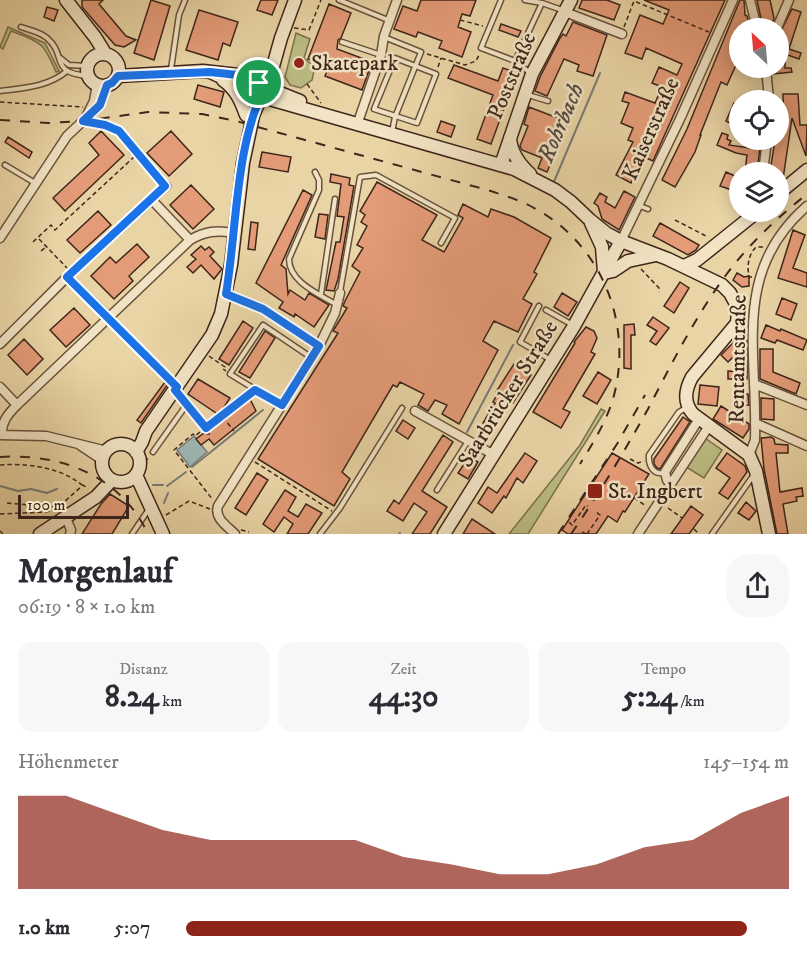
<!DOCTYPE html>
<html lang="de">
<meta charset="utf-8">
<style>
body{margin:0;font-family:"IM FELL DW Pica",serif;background:#f7f7f7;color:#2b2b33;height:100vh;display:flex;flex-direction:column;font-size:22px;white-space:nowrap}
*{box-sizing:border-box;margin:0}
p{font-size:20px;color:#7c7c81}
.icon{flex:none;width:33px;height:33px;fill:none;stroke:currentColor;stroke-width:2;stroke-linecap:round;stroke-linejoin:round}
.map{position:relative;height:534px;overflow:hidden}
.sheet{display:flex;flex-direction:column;background:#fff;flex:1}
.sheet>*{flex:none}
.needle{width:39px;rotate:334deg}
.tools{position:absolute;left:729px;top:18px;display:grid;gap:12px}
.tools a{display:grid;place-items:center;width:60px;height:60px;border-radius:50%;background:#fff;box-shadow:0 3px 15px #0003;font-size:30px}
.scale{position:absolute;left:18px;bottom:15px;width:111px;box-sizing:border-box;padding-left:6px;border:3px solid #3e261a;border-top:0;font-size:16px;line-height:21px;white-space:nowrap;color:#3e261a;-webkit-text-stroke:4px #f1e3c4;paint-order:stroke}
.pin{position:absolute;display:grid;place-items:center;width:51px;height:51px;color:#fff;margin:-26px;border:3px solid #fff;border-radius:50%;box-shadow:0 2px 6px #0007}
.round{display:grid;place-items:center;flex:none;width:63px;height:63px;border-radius:24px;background:#f7f7f7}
.overview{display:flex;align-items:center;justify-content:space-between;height:102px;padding:0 18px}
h1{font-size:33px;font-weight:700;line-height:45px}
.metrics{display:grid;grid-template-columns:repeat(3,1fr);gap:9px;height:102px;padding:6px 18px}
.metrics div{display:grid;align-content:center;border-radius:15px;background:#f7f7f7;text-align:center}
.metrics b{font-size:30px;font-weight:700}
.metrics small{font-size:16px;font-weight:400}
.metrics p{font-size:16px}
.chart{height:168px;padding:12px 18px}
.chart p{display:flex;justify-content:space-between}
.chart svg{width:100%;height:108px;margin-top:6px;fill:#8f2418;opacity:.7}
ul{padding:0 18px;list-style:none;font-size:20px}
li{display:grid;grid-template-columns:96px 72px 1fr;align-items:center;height:45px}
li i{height:15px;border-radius:8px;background:#8f2418}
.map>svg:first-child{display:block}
.green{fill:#bbbc83;stroke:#7c714e;stroke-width:1.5}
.water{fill:#9db5b3;stroke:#777c76;stroke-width:1.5}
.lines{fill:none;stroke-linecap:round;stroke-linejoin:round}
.stream{stroke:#777c76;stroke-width:2}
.building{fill:#e49b78;stroke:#3e261a;stroke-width:1.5}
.lane-casing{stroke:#69523d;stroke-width:7}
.street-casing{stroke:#69523d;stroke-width:11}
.secondary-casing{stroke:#3e261a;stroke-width:15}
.path{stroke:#3e261a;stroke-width:1.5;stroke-dasharray:4.5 3;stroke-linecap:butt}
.lane{stroke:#f1e3c4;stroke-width:4}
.street{stroke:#f1e3c4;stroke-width:8}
.secondary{stroke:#f1e3c4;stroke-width:12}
.rail{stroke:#3e261a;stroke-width:2;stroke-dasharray:10 10;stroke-linecap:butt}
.route-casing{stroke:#fff;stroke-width:12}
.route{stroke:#1a73e8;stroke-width:8}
.poi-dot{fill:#8f2418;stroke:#f1e3c4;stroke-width:2}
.labels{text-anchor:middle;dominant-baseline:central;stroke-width:5;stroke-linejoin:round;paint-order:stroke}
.poi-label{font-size:22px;fill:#3e261a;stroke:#f1e3c4;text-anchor:start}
.street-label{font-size:22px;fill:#3e261a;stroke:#f1e3c4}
.water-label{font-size:24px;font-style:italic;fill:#564a40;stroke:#f1e3c4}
</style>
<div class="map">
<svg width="807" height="534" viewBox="0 0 807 534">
<rect width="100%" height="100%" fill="#e9d4a5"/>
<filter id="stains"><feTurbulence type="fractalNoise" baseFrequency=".00333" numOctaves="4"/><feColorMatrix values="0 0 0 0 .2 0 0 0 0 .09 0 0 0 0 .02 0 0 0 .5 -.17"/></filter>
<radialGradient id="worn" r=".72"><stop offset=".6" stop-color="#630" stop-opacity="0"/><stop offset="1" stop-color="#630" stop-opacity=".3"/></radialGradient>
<path class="green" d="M8,27L45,43L59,71L56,72C43,42 42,43 11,31L3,49L0,47Z
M296,33L310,39L304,58L315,67L312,80L301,88L290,85L285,77Z
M601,409L605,411L528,534H509L580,445Z
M705,438L722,450L704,478L686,467Z"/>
<path class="water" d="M194,436L207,452L190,467L177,450Z"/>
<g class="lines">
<path class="stream" d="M553,184L600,73
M467,432L513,345
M192,467L263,410
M153,485H163
M0,486L18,491L31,489L47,493L57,489
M167,486L186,472
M164,503L168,493
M399,534L400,533"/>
</g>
<path class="building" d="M82,0H103L99,4L126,36L136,40L124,47L115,45L82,7Z
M151,0L170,6L154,60L134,53Z
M261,0H278L272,15L257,10Z
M421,0H476L470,16L462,14L458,27L471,32L462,57L439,48L442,41L418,32L416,37L394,29L403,6L417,11Z
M582,0H607L620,5L614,20L579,8Z
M644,0H725L653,161L644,157L631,183L616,175L633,142L628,140L633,128L621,123L629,103L622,101L625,92L655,103L662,87L652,83L659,67L677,75L682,64L646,48L642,59L625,53L640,15L663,24L669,10Z
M740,0H744L745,15L747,16L749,23L747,28H740V56L727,85L721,82L700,135H701L695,152L675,187L662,180L687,129Z
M757,0H770L774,18L771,28H763Z
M329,4L351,13L341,38L338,40L337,49L372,62L362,90L325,76L329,66L308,59Z
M47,7L58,10L54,21L44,17Z
M792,9L801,12L789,49L801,53L799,59L785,54V68H791L792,72L773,74L772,68H778V37Z
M199,10L238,22L230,46L223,43L218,60L186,50Z
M573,22L607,35L593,76L577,71L579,65L564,59L547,96L535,91L540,77L560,38L563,34L566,36Z
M501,24L521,31L518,37L499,30Z
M454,65L498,81L503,68L517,73L491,144L477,139L493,95L448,78Z
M198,85L224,92L220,107L194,99Z
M783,94H798L800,125H807L806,156L792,118L783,179L778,178V172H770L775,140H778V127L784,128Z
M734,103L740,105V121L737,126L726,121Z
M529,107L568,122L547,172L538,168L542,158L522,150L520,146L528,126L524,124Z
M441,121L455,126L451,137L437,132Z
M101,131L124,155L65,211L53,198L99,155L89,143Z
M171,131L192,154L169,176L147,153Z
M722,133L728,135L727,139L731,141L729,145L749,148L750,140H761L757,172H745L747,155L736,153L717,145Z
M8,137L32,152L29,158L5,142Z
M262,152L291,157L288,172L259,167Z
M726,172L737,177L732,190L720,186Z
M331,174L350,178L349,185L354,186L338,279L334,291L326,290L336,242H340L344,217L337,216L341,184L330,182Z
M377,182L437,215L422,240L444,252L463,218L458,215L463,204L488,217L491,209L514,217L551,238L534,272L537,274L523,299L532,304L518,332L494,321L483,341L498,350L459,424L442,414L447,405L435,400L428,411L418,405L424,394L400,382L397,387L393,385L342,472L350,479L334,506L258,459L338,333L333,331L347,308L343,306L345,301L360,272L352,266L363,248L357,245L367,226L361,222L365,215L360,211Z
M191,185L214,209L193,229L170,205Z
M303,190L312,195L281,265L286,269L288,294L290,290L305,300L309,293L329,305L314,327L295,314L294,317L279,308L283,302L256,283Z
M624,191L635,197L619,230L602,219L598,206L594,203L600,193L607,197L605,202L615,208Z
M98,211L111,225L80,253L67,240Z
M319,214L328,215L325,239L315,237Z
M251,222L258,223L255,250L248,249Z
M660,223L699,245L696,250L688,255L653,236Z
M793,230L805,235L793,268L807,273V287L778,278Z
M137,244L149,257L129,276L133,281L114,299L91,276L110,257L116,263Z
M201,246L205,250L209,247L214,252L210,256L222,269L214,279L201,265L193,273L187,267L196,259L191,255Z
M737,273L744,277L749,276V286L742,287L733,280Z
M680,282L689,288L674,313L664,306Z
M562,293L577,302L568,316L554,307Z
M782,298L797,304L791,320L776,314Z
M74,308L90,325L66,347L50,330Z
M653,317L669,328L656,345L650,341L657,331L647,325Z
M243,321L253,328L229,365L219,359Z
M634,324L635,335H631V369L624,368V325Z
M766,325L780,331L781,329L807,340L803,350L777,340L775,343L761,338Z
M586,327L594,331L597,338L591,352L595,354L563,409L570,412L561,428L533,412L575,343L574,342Z
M265,331L275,338L250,378L239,372Z
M742,334L747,339V379H728V371L747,372L732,358L728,362L721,355Z
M24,339L43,359L27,375L8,355Z
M760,349H773V372L800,383L796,394L760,379Z
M514,364L531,375L513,403L511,402L506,410L500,406L488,426L483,423L495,403L493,402L498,393L496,392Z
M598,372L611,380L597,404L583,396Z
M198,379L230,398L219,415L188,394Z
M165,382L168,384L141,423L137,420Z
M700,385L719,387L717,406L698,404Z
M737,394H748L749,405L737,406Z
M249,397L256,411L214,445L209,439L201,445L196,439L204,433L209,434L210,428Z
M761,398L774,399V420L761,419Z
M721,406L749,424V429L743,438L713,419Z
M683,417L690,422L660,469L657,468L654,464V459Z
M403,420L415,428L408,439L396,431Z
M443,435L453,442L422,491L447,507L430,534H412L427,512L414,503L403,521L387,511L394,500L399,504Z
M771,437L774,439L775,444L788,445V453H776L780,492L802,488L803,496L796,497L797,501L783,504L788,534H777L764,469L761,438Z
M525,453L537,461L523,483L517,478L506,498L504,496L492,513L478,503L488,487L497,493Z
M612,453L649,474L625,512L623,511L617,522L608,516L596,534H568L562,530Z
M727,453L745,466L747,472L728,499L719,493L730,478L716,468Z
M469,457L478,462L468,479L458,473Z
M257,473L268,480L246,515L235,508Z
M285,490L296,497L288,511L298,517L306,504L322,513L308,534H287L293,524L284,517L274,532L263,524Z
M110,494L129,506L112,534H82L101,504Z
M746,502L756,511L749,520L738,513Z
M691,506L703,515L689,534H671Z
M472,519L495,534H463Z"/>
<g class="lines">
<g class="lane-casing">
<path id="lane" d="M339,0L388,20
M501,0L481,48L515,61L529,72
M525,0L542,3L562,10
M21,27C29,30 41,32 47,38C68,56 48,73 89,76
M384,37L421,52L395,117L392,132
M342,42L381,55
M59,57L69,65L88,66
M395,58L436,74L417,123L374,109Z
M515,61L542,3
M171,69L179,15L185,0
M0,91C23,88 48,87 67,71
M528,95L548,101
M5,165L35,183
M315,172L319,180V190L289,259C289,282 319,294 337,305
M640,206L648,209
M340,292L360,177L376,175L455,218L441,243
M321,294L335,199
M539,306L520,342L551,360
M546,310L571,324
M176,391L207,430
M281,405L230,374L263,325L312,358
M153,452L187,404
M664,473C653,475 648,465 649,455L679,412L686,408
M437,490L468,441
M132,534L149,509
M320,534L340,508L402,408
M712,534L753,476"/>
</g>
<g class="street-casing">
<path id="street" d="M750,0L757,28
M565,12L622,34
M777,28L789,0
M766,68L769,100
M87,115L94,101L97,84
M357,125L381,55L384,36L397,0
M763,172L767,140
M151,199L190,240
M0,238L67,136L100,105L107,85
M621,241L680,119L733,0
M67,277L108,317
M226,294L263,309L319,346
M0,344L67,277L166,186
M754,384L807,405
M0,387L17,405
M415,411L494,455
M755,423L807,446
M0,435L46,436L107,451
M2,435C1,422 8,414 17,405L190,240C205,231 217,230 234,233
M81,446L102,460
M749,455L755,440C758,352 731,272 807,206
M670,484L667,480L665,472L699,419
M66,518L71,530L70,534
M235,534C227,526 214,518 218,506L319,346L335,313L340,293
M638,534L709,426"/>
</g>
<g class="secondary-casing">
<path id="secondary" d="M66,0L95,37L105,53
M87 70a16 16 0 1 1 32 0a16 16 0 1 1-32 0Z
M210,72L273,100L514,169L555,190L571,202L590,220L606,233L621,241L668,259L722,285L730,293L736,304L738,311L737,323L692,377C685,390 683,402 693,414L749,455L756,471L769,534
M118,76L203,71L247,76L265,87L300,101
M223,80C236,89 241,101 246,115
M510,138C511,153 519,164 530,174
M501,165L532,74L571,0
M778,194L807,170
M591,223L602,247L604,272
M684,266L697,260L757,212
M604,273L613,271L628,261L656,255
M102 463a19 19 0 1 1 38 0a19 19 0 1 1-38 0Z
M136,452L142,442L146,431L212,335L221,314L231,265L243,163L253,116L272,70L281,38L295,0
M136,475L163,534
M40,534L96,497L112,480
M444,534L574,326L621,241"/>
</g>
<path class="path" d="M460,20L483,26
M624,27L634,1L709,32
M294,28L309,30L321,0
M427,54L465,65L476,61L479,55
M438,67L441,58
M307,84L321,103
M0,102L83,107
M94,123L105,125L119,131L161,181
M675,220L708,237
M39,239L67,268
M33,242L51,225L55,230L134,157L129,151L132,148
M41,251L46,247
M641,269L659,288V292
M752,277H749C747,266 748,255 756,247H764
M115,324L170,381
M209,356L225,367L223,369L226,371
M223,415L250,394
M211,424L222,416L234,431
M200,432L195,436L193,434L174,450L213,500
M630,459L638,463L644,461
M145,462L149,457
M255,462L332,511
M0,465C27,463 60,467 82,485
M613,486L621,490
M634,498L646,506
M7,503L51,507L63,503L83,485L88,489
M668,508L682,518
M0,514L45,512L52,511L60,505
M166,515L189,501L210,509
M569,522L572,525L586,505L588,506
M694,529L699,534
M241,530L249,532
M0,531L3,534
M582,532L586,534
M587,534L600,515L596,512"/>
<use href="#lane" class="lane"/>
<use href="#street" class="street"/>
<use href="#secondary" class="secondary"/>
<path class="rail" d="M0,120L49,123L83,121L148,112L202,114L236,121L491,191C505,196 520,200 534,208C602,244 634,325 613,399C606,422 593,443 580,464
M0,457C61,453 121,476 148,534
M558,534L617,444L645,395
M571,534C599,494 624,452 648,409C672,363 695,317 726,275C749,244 777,218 807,194"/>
</g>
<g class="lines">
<g class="route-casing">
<path id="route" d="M210,72L247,76L265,87C235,145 237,229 226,294L263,309L319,346L282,405L255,390L206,428L175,390L177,387L67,277L165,186L119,131L105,125L83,121L100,105L107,85L112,83L118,76Z"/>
</g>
<use href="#route" class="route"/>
</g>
<g class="poi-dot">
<circle cx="299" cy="63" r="6"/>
<rect x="587" y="483" width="16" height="16" rx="3"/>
</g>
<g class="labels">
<g class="poi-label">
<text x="311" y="63">Skatepark</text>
<text x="608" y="491">St. Ingbert</text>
</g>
<g class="street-label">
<text transform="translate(512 76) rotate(-67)">Poststraße</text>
<text transform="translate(651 129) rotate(-66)">Kaiserstraße</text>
<text transform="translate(738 359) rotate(-89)">Rentamtstraße</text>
<text transform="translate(508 394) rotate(-58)">Saarbrücker Straße</text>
</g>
<g class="water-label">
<text transform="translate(561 123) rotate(-67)">Rohrbach</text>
</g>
</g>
<rect width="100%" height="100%" filter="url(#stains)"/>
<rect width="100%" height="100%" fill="url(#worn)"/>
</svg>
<div class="tools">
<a><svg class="needle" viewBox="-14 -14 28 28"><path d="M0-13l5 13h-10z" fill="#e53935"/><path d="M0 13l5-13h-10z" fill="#7c7c81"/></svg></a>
<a><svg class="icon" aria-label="locate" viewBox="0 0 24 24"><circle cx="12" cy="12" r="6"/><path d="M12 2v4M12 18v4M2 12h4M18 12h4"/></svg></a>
<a><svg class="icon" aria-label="layers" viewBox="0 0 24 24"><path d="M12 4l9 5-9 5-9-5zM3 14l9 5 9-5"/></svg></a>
</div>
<div class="scale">100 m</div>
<div class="pin" style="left:259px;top:83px;background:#1e9e55"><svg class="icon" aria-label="arrive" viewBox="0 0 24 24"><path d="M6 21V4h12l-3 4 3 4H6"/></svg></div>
</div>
<section class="sheet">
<div class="overview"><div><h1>Morgenlauf</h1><p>06:19 · 8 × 1.0 km</p></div><a class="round"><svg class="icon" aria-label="share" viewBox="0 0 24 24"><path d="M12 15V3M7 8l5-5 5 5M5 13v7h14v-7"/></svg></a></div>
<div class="metrics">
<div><p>Distanz</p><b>8.24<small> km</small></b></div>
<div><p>Zeit</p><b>44:30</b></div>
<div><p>Tempo</p><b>5:24<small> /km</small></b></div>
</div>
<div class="chart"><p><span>Höhenmeter</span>145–154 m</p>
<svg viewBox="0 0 160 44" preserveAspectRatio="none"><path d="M0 44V6L10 6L20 13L30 20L40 24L50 24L60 24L70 24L80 31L90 34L100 38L110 38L120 34L130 27L140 24L150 13L160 6V44z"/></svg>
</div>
<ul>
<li><b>1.0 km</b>5:07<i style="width:93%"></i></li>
</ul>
</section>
